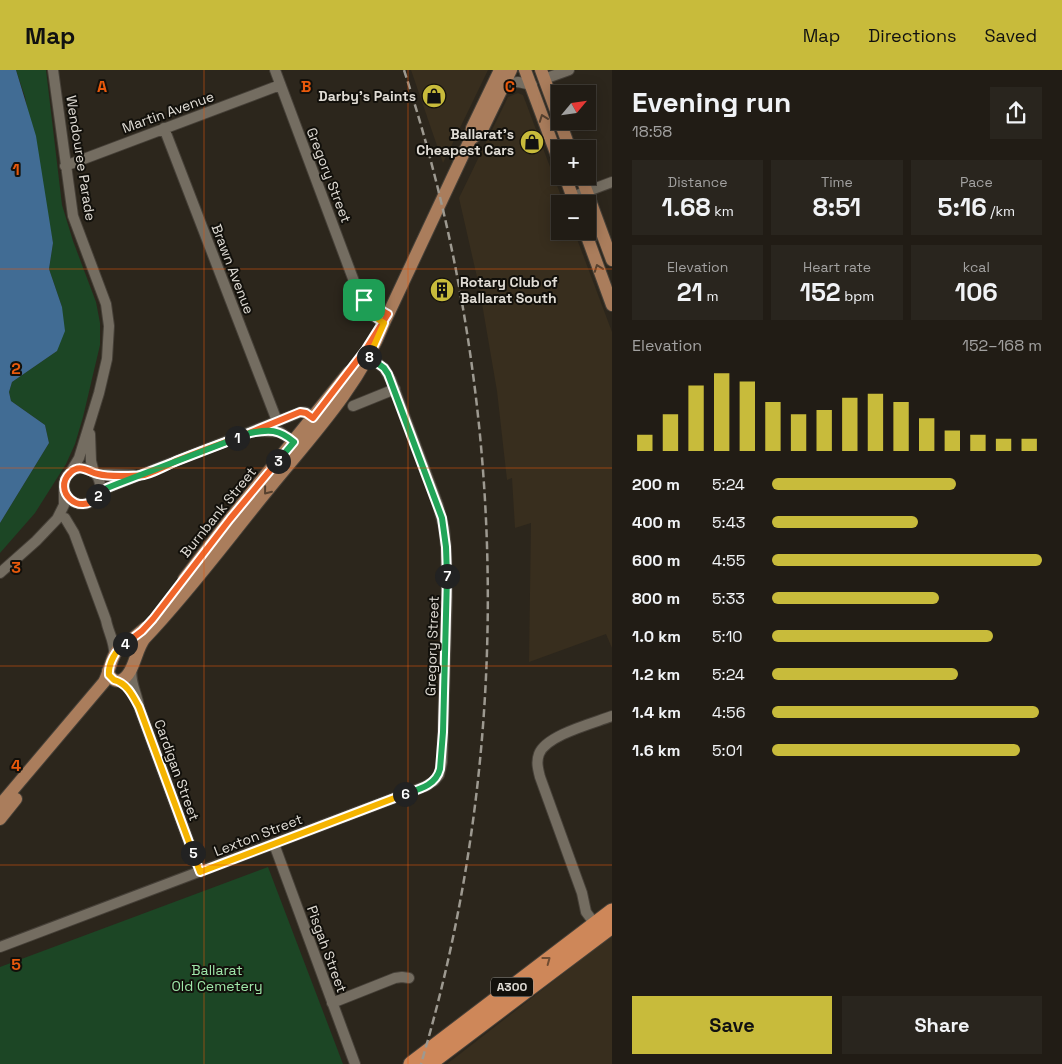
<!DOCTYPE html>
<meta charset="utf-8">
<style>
body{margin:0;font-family:"Space Grotesk",sans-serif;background:#29251e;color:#f1f3f6;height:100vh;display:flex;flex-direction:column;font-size:19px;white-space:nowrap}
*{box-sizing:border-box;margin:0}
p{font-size:16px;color:#a2a1a0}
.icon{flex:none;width:28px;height:28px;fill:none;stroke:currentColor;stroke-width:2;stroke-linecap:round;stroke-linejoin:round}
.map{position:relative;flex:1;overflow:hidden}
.panel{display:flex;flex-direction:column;background:#211c15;width:450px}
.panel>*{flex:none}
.needle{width:32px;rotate:61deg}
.tools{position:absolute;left:551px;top:15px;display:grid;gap:10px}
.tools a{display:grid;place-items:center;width:45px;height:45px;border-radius:0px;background:#211c15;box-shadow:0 2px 12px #0003,0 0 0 1px #3e3a34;font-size:25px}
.pin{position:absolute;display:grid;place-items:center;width:42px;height:42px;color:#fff;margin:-21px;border-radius:10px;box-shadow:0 2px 8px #0006}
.km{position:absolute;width:25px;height:25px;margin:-12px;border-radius:50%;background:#222;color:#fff;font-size:14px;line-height:25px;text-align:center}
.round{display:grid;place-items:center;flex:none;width:52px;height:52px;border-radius:0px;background:#29251e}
.headline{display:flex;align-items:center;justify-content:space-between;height:85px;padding:0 20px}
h1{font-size:28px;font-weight:600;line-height:38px}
.figures{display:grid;grid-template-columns:repeat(3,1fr);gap:8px;height:85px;padding:5px 20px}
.figures div{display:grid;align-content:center;border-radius:0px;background:#29251e;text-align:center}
.figures b{font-size:25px;font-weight:600}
.figures small{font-size:14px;font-weight:400}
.figures p{font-size:14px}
.chart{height:140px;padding:10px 20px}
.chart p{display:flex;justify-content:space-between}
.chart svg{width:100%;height:90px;margin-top:5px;stroke:#c8bb3b;stroke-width:6}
.button{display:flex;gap:10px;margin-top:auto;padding:10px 20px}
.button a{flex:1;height:58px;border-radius:0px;background:#c8bb3b;color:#111;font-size:20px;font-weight:600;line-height:58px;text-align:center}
.button a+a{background:#29251e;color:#f1f3f6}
ul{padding:0 20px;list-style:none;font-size:16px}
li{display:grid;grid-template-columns:80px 60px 1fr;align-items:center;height:38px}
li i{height:12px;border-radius:6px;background:#c8bb3b}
header{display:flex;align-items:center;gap:30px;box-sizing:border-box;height:70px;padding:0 25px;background:#c8bb3b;color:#111}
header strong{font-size:24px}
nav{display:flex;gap:28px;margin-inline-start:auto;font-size:18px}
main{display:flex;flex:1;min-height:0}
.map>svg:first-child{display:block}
.built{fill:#382e1e}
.green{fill:#1c4625}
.water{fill:#416c94}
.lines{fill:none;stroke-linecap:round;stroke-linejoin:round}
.minor-casing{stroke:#464038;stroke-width:12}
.major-casing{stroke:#464038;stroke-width:14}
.highway-casing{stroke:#464038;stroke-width:17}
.minor{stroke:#746d61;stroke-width:10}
.major{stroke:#aa7d5c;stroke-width:12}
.highway{stroke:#ce8759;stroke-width:15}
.rail{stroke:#9d9990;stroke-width:2.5;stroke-dasharray:8 4;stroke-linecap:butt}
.oneway{stroke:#56412f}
.oneway2{stroke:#704c32}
.split-1-casing{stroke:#fff;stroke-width:10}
.split-2-casing{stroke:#fff;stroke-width:10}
.split-3-casing{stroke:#fff;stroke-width:10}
.split-4-casing{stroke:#fff;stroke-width:10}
.split-5-casing{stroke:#fff;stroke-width:10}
.split-6-casing{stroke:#fff;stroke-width:10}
.split-7-casing{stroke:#fff;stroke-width:10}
.split-8-casing{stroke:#fff;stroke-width:10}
.split-9-casing{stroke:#fff;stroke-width:10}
.split-1{stroke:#f0652b;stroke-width:6}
.split-2{stroke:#f0652b;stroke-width:6}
.split-3{stroke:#22a559;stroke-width:6}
.split-4{stroke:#f0652b;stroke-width:6}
.split-5{stroke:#f5b400;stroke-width:6}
.split-6{stroke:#f5b400;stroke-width:6}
.split-7{stroke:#22a559;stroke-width:6}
.split-8{stroke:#22a559;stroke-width:6}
.split-9{stroke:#f5b400;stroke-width:6}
.grid{fill:none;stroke:#e8590c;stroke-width:1;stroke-opacity:0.55}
.labels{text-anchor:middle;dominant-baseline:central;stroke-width:4;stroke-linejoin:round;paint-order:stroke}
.shield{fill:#12100b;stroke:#a29f98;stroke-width:1}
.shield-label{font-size:12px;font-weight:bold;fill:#e0dcd5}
.poi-label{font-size:14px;font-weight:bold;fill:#e0dcd5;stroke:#12100b;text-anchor:end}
.street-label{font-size:14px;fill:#e0dcd5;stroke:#12100b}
.park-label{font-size:14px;fill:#9fe6a9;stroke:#12100b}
.grid-label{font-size:16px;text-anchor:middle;font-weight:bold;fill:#e8590c;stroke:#12100b;stroke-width:4;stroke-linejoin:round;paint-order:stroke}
</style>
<header>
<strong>Map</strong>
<nav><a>Map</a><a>Directions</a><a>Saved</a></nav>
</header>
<main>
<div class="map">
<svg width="612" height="994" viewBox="0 0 612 994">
<rect width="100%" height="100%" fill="#2c261c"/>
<path class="built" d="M411,0H488L443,93Z
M518,23L523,25L564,134H560V161H574L612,262V578L606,564L529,592L531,453L515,458L512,408L507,410L497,321L479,216L459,128L508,27Z
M612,866V994H447L605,871Z"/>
<path class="green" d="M16,0H46L62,135L73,171L96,232L100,253V275L83,347L75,374L66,394L35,443L0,483V453L49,373L45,355L11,331L9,322L12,312L57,281L62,237L49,199L53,173L25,27Z
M268,797L343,994H0V897Z"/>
<path class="water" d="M0,0H16L36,66L53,173L49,199L62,237L65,261L57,281L12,312L9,322L11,331L45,355L49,373L0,453Z"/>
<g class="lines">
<g class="minor-casing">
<path id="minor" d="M53,0L73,146L106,234L109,256L107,289L99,323L79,388L70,403
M275,0L361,230L370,244L384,253
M544,9L569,0
M504,14L518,12L532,15
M164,58L277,351
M65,96L280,15
M572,127L612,112
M361,227L368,233L388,244
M353,336L395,319
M259,361L280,362L297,374
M90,364L91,391L94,403
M64 416a18 18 0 1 1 36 0a18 18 0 1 1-36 0Z
M96,404L133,405
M98,426L107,418L117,414L301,342C309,341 313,347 316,354
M65,448L74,463L106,550C108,562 116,574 114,587
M0,503L36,471L57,449L64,435V420
M132,597C129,611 137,623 139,637L200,802
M274,774L355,994
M595,854L586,842L582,823L540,707C538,699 536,692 539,684C546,665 594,653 612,646
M0,877L426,716L434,711L439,705L442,692L447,527L446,477L444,458L438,435L391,310L384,298L369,287
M332,933L395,908L402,907L409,908"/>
</g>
<g class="major-casing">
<path id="major" d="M525,0L560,94
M541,0L570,79
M470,70L482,60L511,0
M565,106L575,134
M581,106L612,190
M585,161L612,235
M184,509L230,449L349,302
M126,574L145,558
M108,601C110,608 113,611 120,611C135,604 135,580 145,568C188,523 227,470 267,421C309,369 359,317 384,253L470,70L472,58L500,0
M0,735L104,612C111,600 111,579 126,574L133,577
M0,749L16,729"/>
</g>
<g class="highway-casing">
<path id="highway" d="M411,994L612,841
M429,994L612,856"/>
</g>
<use href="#minor" class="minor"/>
<use href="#major" class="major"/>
<use href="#highway" class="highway"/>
<path class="rail" d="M404,0C508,319 517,671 421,994"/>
</g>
<defs><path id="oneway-chevron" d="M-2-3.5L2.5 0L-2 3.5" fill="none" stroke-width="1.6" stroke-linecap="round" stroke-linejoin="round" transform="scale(1.25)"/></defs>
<g class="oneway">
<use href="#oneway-chevron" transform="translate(543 48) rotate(-110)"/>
<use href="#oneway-chevron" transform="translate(598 198) rotate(-110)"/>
<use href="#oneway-chevron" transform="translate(267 421) rotate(129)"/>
</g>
<use class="oneway2" href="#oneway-chevron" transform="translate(547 890) rotate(-37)"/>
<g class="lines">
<g class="split-1-casing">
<path id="split-1" d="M237,368L300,342L306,343L313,348L366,279L388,244L364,230"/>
</g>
<g class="split-2-casing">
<path id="split-2" d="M98,426C79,448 52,420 70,403C80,393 88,402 98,404C105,406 114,406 121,406C128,406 137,406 144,405C155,402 166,396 176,391C196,383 217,375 237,368"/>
</g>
<g class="split-3-casing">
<path id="split-3" d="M98,426L107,418L117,414L250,363C269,359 279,359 294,372L278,391"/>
</g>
<g class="split-4-casing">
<path id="split-4" d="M125,574L142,561L153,549L230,449L278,391"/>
</g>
<g class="split-5-casing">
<path id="split-5" d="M125,574C116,579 108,594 109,605L114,610C127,613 133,626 139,637L193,783"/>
</g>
<g class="split-6-casing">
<path id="split-6" d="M193,783L200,802L405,724"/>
</g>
<g class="split-7-casing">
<path id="split-7" d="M405,724C420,719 436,715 440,699L443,662L447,506"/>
</g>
<g class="split-8-casing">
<path id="split-8" d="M369,287L384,298L388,304L442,448L446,477L447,506"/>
</g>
<g class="split-9-casing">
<path id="split-9" d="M364,230L357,220C363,236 369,244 384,253L369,287"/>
</g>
<use href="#split-1" class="split-1"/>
<use href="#split-2" class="split-2"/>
<use href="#split-3" class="split-3"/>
<use href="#split-4" class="split-4"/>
<use href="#split-5" class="split-5"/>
<use href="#split-6" class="split-6"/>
<use href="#split-7" class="split-7"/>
<use href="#split-8" class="split-8"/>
<use href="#split-9" class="split-9"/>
</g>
<path class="grid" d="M204,0V994M408,0V994M0,199H612M0,398H612M0,596H612M0,795H612"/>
<defs>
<g id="shop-disc" transform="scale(1.25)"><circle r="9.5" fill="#c8bb3b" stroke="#12100b"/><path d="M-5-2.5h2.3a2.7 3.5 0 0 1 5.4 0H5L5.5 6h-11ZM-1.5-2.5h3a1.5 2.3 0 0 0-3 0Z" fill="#111"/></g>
<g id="building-disc" transform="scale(1.25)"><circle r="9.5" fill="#c8bb3b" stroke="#12100b"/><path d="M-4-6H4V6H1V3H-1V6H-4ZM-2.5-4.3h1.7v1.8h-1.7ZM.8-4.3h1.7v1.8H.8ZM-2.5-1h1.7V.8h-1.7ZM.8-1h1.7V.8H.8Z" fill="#111"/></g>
</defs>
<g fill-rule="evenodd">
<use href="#shop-disc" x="434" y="26"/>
<use href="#shop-disc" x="532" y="72"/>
<use href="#building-disc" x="442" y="220"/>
</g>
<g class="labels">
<rect class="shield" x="491" y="907.5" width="42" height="19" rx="4"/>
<g class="shield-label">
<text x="512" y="917">A300</text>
</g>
<g class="poi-label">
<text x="416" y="26">Darby's Paints</text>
<text x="514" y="64">Ballarat's<tspan x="514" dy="16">Cheapest Cars</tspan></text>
<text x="460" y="212" text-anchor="start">Rotary Club of<tspan x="460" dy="16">Ballarat South</tspan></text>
</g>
<g class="street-label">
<text transform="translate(168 42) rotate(-20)">Martin Avenue</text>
<text transform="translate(81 88) rotate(81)">Wendouree Parade</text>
<text transform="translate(329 105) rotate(69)">Gregory Street</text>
<text transform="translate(233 199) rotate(69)">Brawn Avenue</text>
<text transform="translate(218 442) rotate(-51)">Burnbank Street</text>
<text transform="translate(432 576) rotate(-88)">Gregory Street</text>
<text transform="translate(177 700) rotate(70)">Cardigan Street</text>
<text transform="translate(258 765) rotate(-21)">Lexton Street</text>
<text transform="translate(327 879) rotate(70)">Pisgah Street</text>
</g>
<g class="park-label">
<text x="217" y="900">Ballarat<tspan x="217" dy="16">Old Cemetery</tspan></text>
</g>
</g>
<g class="grid-label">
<text x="102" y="22">A</text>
<text x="306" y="22">B</text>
<text x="510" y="22">C</text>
<text x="16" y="105">1</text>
<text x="16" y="304">2</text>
<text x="16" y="503">3</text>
<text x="16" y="701">4</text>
<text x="16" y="900">5</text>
</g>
</svg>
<div class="tools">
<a><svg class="needle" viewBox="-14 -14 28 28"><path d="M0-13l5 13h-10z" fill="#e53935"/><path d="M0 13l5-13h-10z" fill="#a2a1a0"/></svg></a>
<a>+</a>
<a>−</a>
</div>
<div class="pin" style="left:364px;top:230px;background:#1e9e55"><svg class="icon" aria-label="arrive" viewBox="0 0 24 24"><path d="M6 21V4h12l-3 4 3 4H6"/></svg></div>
<b class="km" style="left:237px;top:368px">1</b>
<b class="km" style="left:98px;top:426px">2</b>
<b class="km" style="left:278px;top:391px">3</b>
<b class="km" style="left:125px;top:574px">4</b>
<b class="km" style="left:193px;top:783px">5</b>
<b class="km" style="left:405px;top:724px">6</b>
<b class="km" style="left:447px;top:506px">7</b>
<b class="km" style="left:369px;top:287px">8</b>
</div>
<section class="panel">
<div class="headline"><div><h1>Evening run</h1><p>18:58</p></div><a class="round"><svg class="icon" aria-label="share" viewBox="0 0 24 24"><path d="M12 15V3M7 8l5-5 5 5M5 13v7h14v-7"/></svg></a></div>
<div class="figures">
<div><p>Distance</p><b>1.68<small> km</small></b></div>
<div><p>Time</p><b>8:51</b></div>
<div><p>Pace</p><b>5:16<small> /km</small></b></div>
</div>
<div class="figures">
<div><p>Elevation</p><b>21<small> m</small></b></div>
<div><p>Heart rate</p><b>152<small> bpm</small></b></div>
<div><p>kcal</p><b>106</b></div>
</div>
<div class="chart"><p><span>Elevation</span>152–168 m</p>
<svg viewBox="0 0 160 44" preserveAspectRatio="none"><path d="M5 44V36M15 44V26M25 44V12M35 44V6M45 44V10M55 44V20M65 44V26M75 44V24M85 44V18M95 44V16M105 44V20M115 44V28M125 44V34M135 44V36M145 44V38M155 44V38"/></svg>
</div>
<ul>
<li><b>200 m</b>5:24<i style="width:68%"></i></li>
<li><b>400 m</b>5:43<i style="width:54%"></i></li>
<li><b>600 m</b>4:55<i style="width:100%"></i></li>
<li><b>800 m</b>5:33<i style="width:62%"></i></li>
<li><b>1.0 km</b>5:10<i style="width:82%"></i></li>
<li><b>1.2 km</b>5:24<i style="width:69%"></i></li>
<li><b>1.4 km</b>4:56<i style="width:99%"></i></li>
<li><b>1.6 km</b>5:01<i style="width:92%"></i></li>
</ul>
<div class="button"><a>Save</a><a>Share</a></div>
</section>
</main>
